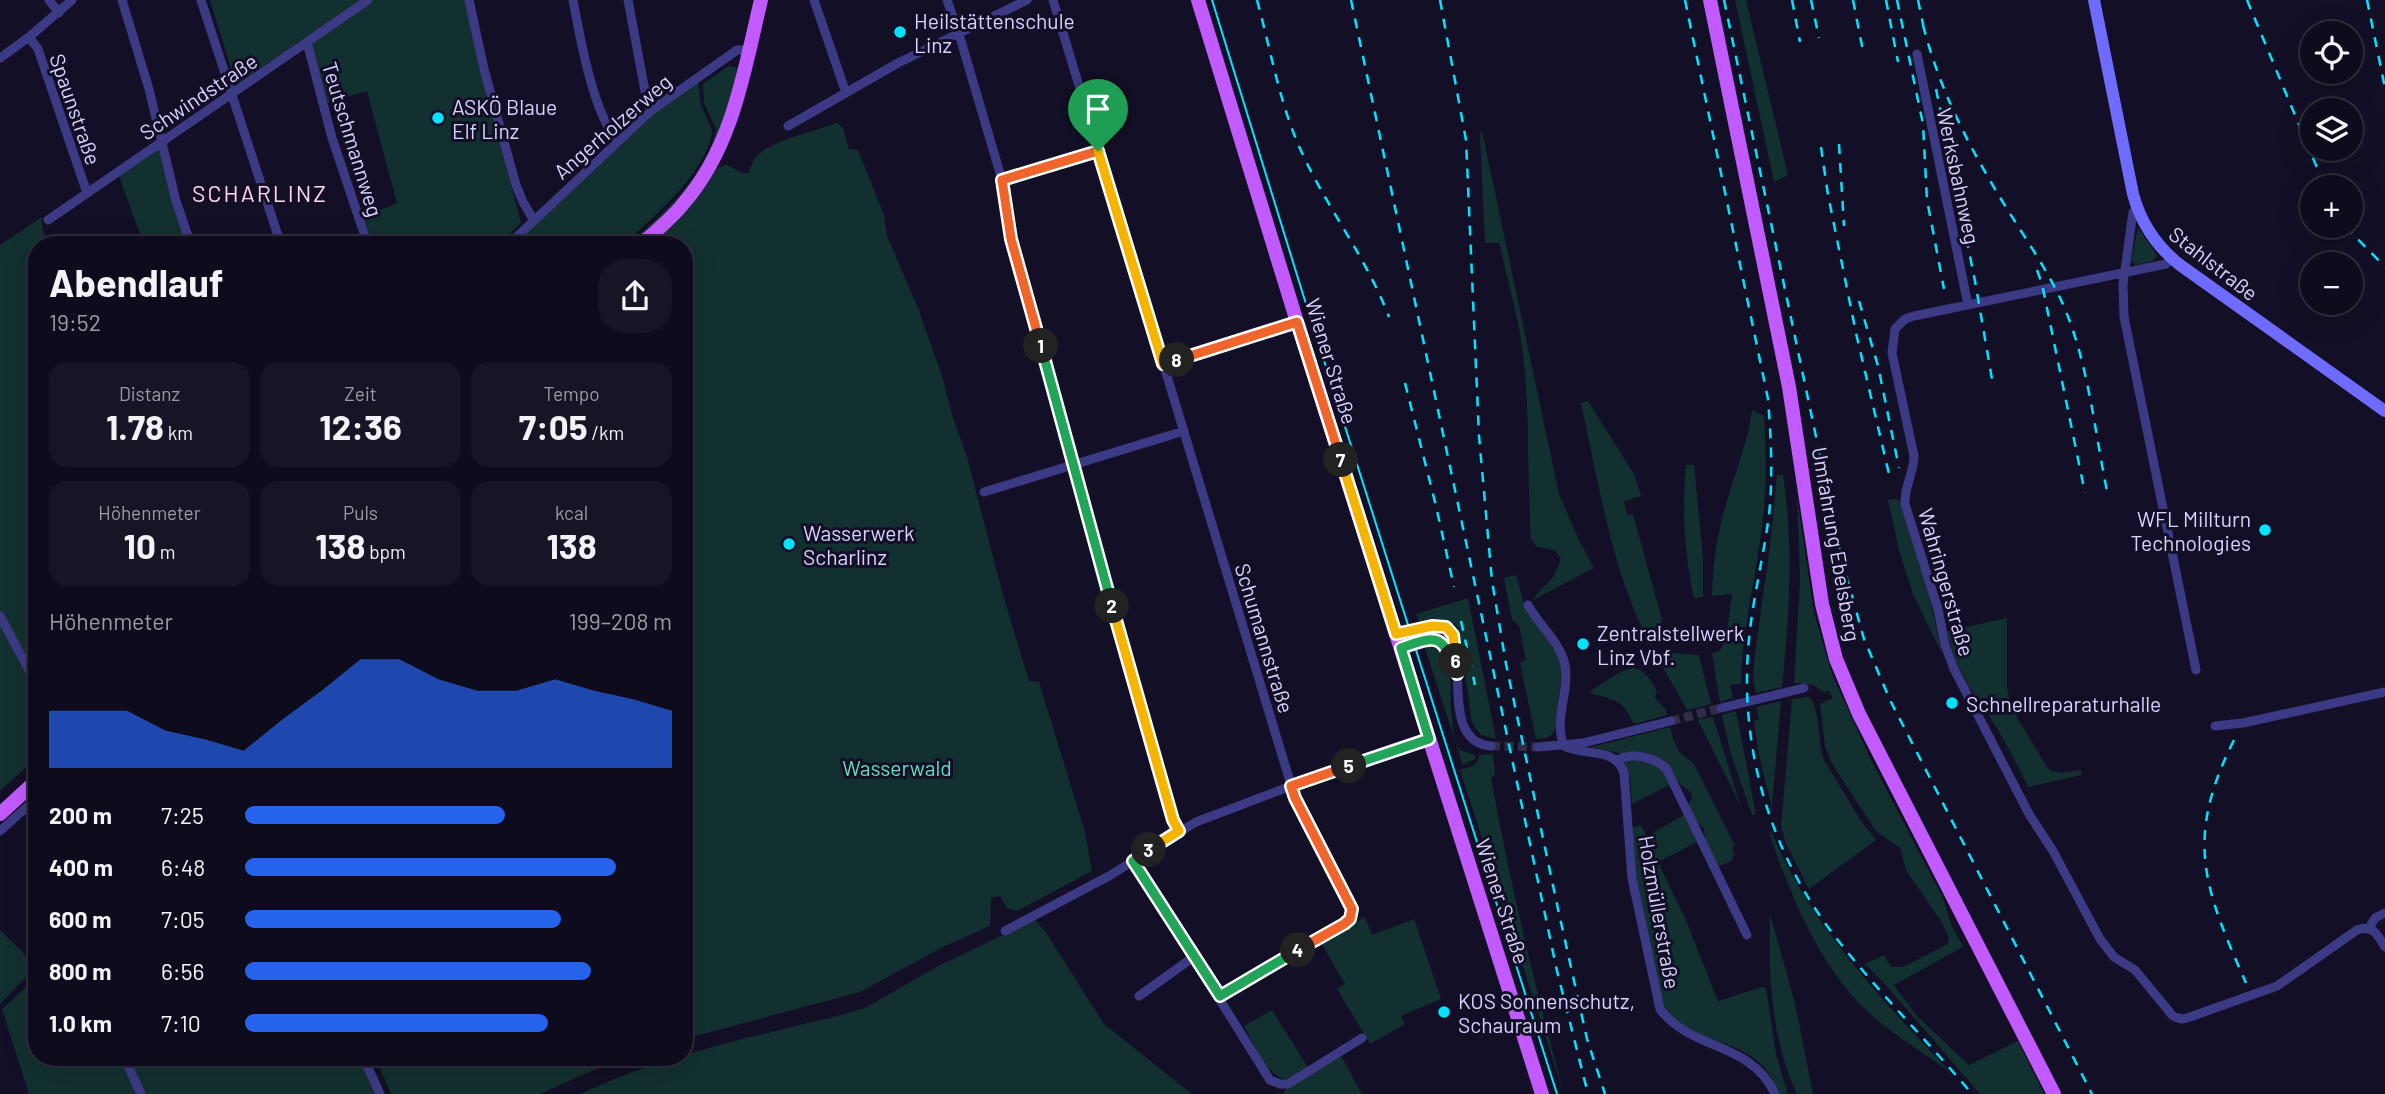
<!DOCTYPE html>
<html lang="de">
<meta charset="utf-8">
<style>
body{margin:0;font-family:Barlow,sans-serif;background:#171425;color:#f1f3f6;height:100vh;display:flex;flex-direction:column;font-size:26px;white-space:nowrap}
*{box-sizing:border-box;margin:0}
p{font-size:23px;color:#9b9ba3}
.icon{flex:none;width:38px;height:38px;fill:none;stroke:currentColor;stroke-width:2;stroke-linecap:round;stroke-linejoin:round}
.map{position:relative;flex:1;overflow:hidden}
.side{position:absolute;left:28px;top:236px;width:665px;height:830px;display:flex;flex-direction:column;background:#0e0b1c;border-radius:28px;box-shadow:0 7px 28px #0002,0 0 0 2px #2e2b3b}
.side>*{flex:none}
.fabs{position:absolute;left:2300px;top:21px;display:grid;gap:14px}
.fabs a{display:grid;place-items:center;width:63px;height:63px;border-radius:50%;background:#0e0b1c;box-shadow:0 7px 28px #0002,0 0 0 2px #2e2b3b;font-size:35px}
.pin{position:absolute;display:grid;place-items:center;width:60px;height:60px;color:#fff;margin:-72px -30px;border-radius:50% 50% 50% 0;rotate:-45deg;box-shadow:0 0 7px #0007}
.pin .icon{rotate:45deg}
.km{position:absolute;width:35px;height:35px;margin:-18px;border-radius:50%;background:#222;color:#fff;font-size:19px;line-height:35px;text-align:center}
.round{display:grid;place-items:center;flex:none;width:74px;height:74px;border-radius:28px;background:#171425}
.summary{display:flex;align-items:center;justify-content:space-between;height:119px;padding:0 21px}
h1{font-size:38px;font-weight:700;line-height:52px}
.stats{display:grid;grid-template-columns:repeat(3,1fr);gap:10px;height:119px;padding:7px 21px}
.stats div{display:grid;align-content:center;border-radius:18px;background:#171425;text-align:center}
.stats b{font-size:35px;font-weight:700}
.stats small{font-size:19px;font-weight:400}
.stats p{font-size:19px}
.chart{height:196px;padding:14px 21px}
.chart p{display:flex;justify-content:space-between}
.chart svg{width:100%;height:126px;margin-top:7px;fill:#2563eb;opacity:.7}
ul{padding:0 21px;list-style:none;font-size:23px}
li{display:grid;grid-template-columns:112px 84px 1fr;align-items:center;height:52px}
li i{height:18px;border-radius:9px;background:#2563eb}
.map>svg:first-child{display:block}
.green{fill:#12302f}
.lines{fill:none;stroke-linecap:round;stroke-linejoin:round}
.street-tunnel{stroke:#312d47;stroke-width:9;stroke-dasharray:9 4.5;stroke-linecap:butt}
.street{stroke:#3d3a85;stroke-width:9}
.secondary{stroke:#6f6bff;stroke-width:12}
.primary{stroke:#c25bff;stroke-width:14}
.tram{stroke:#00e5ff;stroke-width:2}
.rail{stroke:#00e5ff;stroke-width:2.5;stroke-dasharray:10 9;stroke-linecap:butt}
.split-1-casing{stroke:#fff;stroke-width:14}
.split-2-casing{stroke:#fff;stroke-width:14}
.split-3-casing{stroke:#fff;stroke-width:14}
.split-4-casing{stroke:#fff;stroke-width:14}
.split-5-casing{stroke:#fff;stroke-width:14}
.split-6-casing{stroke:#fff;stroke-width:14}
.split-7-casing{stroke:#fff;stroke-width:14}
.split-8-casing{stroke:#fff;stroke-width:14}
.split-9-casing{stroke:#fff;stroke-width:14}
.split-1{stroke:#f0652b;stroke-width:9}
.split-2{stroke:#22a559;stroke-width:9}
.split-3{stroke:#f5b400;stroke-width:9}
.split-4{stroke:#22a559;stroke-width:9}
.split-5{stroke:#f0652b;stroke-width:9}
.split-6{stroke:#22a559;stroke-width:9}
.split-7{stroke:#f5b400;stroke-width:9}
.split-8{stroke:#f0652b;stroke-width:9}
.split-9{stroke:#f5b400;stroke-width:9}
.poi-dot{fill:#00e5ff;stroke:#130f26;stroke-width:2.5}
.labels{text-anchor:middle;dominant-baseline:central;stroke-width:6;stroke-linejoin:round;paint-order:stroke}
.poi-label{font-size:21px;fill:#d9d4ff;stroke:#130f26;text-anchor:start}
.street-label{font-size:21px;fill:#d9d4ff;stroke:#130f26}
.park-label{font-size:21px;fill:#5fe0c0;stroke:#130f26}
.neighbourhood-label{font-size:23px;letter-spacing:2px;fill:#ffd6f0;stroke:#130f26}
</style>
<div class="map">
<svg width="2385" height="1094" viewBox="0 0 2385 1094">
<rect width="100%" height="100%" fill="#130f26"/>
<path class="green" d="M210,0H465L480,68L521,223L500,245H374L363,217L397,203L367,91L328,103L309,35L236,85Z
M1735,0H1746L1788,175L1774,182Z
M728,66L736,67L738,71L720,135L686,194L634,245H628C661,215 708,175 716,129L704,103L703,84Z
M698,81L701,105L712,130C709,170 653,218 625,243L514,245L661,108Z
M837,123L843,128L849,149L858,150L884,215L887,236L918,308L942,376L953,418L967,457L1003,595L1029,681L1039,682L1085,832L1092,871L1017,911L1007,908L1000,896L991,898L990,926L941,948L860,992L684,1039V245H646L713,169L727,165L742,173L749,174C750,169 752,162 755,158C768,141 816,131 837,123Z
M1482,131L1559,494L1578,538L1594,568L1531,601L1554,576L1561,558L1554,550L1537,547L1531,539C1527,480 1530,422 1524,363C1520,322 1508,282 1499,243H1485L1480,135Z
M158,149L161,150L188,245H144L119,176Z
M42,217V227L48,245H37V676L16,654L37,693V757L0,791V245Z
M2138,228L2157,255L2153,261L2135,265L2131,261Z
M1588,401L1634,474L1641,496L1624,501L1627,515L1633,514L1662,620L1661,630L1651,646C1611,570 1599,485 1581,403Z
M1752,410L1764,416C1766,450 1767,484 1763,518C1757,574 1742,628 1741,684L1730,685L1733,698L1720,702L1712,654L1720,651L1726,639L1732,594L1712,596C1713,564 1717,534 1726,504C1735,472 1748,443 1752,410Z
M1686,465H1694L1703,558V597L1694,598C1684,554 1682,510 1686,465Z
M1777,475H1783C1794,544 1789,618 1782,687L1756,693L1753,679L1754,661L1771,538Z
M1797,496L1814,613L1832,674L1872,762L1943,898L1951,924L1963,947L1894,985L1917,1016L1969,1065L2018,1041L2044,1094H1980L1884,983L1865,964L1884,955L1891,967H1903L1948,944L1949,938L1941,921L1906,870L1900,848L1876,831L1831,762L1825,746L1820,704L1833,698L1829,691L1824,692L1813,685L1794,683L1800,580Z
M1896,499L1902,504L1927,584L1942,654L1913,594L1899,550L1888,500Z
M1516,575L1524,604L1557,653L1562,668L1555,729L1554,733L1546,738L1536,739L1520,663L1526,660L1519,626L1512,620L1504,578Z
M1468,598L1496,739L1481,735L1472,723L1459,629C1447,615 1435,620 1420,624L1416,614Z
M2007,618V689L2012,709L2047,767C2057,776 2068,772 2081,770L2082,775L2028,787C2020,771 2012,754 2003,738C1980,699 1956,677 1947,631Z
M1428,646C1455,651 1450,690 1451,708C1452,720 1453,731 1455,742L1460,750L1475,755V759L1463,765L1425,648Z
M1659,652L1699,655L1711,704L1687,710L1655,653Z
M1633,668C1646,670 1651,681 1657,691L1655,698L1666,710L1667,715L1634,724C1620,696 1615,702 1589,692L1620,672Z
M1809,697C1820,705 1818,745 1824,760L1863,824L1876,840L1809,889L1787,846L1781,827L1792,699Z
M1781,701L1772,808L1759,756L1754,721L1759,719L1756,707Z
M1736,711L1756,814L1752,815L1730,751L1722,715Z
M1713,717L1741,807L1698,720Z
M1670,727C1674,744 1677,754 1693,762L1735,846L1732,848L1734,853L1732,861L1719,866C1710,854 1704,843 1704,828L1693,821L1688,805L1692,798L1691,793L1680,784L1666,763L1591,747Z
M1493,754L1495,775L1491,778C1510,884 1536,990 1564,1094L1460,770L1473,766L1479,760V755Z
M1639,759L1659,766L1671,784L1632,804L1630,779L1624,762L1625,760Z
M1684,815L1697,842L1658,862L1685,918L1718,1001L1761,987L1766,988L1776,1055L1788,1094H1779C1774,1084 1770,1073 1762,1065C1734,1037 1684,1041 1663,1004L1637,880L1631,828L1641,825L1647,836Z
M1771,831C1812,928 1879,996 1950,1072C1922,1052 1892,1034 1867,1011C1819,966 1790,894 1769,833Z
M1770,914L1795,1003L1813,1094H1797C1771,1039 1768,973 1770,914Z
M1365,917L1372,935L1414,919L1441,999L1401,1016L1405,1024L1370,1044L1337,989L1345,984L1321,943Z
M1035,920L1045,931L1104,1024L1192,1094H580C665,1054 754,1037 845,1014L867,1007L940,965Z
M0,930L37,966L0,1004Z
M37,977V1057H120L137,1094H29L2,1009Z
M1272,1010L1309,1069L1287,1080C1264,1075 1255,1045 1244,1026Z
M1341,1056L1362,1094H1283L1287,1087Z
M128,1057H360L377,1094H145Z
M375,1057H629L607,1064L540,1094H391Z"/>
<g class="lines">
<path class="street-tunnel" d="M1671,721L1721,708
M1491,746L1538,747"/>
<path class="street" d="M49,0L59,13
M122,0L149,89L176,201L191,245
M201,0L281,245
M469,0L484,69L516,185L523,202L533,219
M573,0C580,37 593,114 618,141
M628,0L647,102L652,110
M814,0L846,93
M947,0L959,34L1002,180L1011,239L1072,454L1075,477L1173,820L1179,831
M1053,0L1295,798L1352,909L1350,919L1344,924L1220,996
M29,37L38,49L87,193
M307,42L332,138L368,245
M1917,54L1968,305
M0,58L29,37L72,0
M788,126L898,63L1027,0
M1002,180L1098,151
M2137,209L2133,212L2123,284L2124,317L2196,670
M48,220L368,0
M508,245L652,110L737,50H749
M2172,259L2166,264L1914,316L1905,319L1895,329L1892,353L1914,456C1914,473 1904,486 1905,504L1938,609L1945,645L1954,669L2029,814L2053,851L2100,939L2114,957L2135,970L2173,1016L2181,1019L2187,1018L2277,986L2357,930C2372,924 2378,935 2385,947
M1163,364L1297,322
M984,492L1184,431
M1528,605C1538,624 1561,643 1565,665C1570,692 1553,719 1564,746C1585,757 1615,746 1624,773L1632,878L1660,1009C1691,1051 1751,1041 1775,1094
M0,616L37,685
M1396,634C1409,631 1431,622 1444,627C1474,638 1435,742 1491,746
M1400,648C1434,637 1440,631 1454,667
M1721,708L1804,688
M2215,726L2243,723L2385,692
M1538,747L1583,743L1671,721
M1617,760C1633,752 1653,757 1666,768L1747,935
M0,831L37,798
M1133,861L1270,1080L1280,1084H1288L1362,1038
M2369,928L2375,918L2385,913
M1005,931L1109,876L1196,822L1291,786L1429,739
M1139,996L1195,956
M124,1057L141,1094
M363,1057L380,1094"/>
<path class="secondary" d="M2094,0L2133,194C2141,224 2156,246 2180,265L2385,411"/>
<path class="primary" d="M1198,0L1297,322L1542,1094
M1710,0L1789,387L1822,604L1836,659L1859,714L2054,1094
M640,245C655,232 671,219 683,204C733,147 744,71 761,0
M0,814L37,780"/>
<path class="tram" d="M1212,0L1301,288L1557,1094"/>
<path class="rail" d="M1257,0C1271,51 1280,107 1303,155C1329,211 1367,259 1389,317
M1351,0L1557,971L1588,1094
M1440,0L1466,140L1479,436L1492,581L1506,664L1558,909L1587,1039L1605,1094
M1685,0L1768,399C1771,437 1773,477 1769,515C1763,561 1751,605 1748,651C1741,751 1770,849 1830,930C1873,987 1926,1039 1972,1094
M1724,0L1842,560L1864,639L1890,700L2092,1094
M1792,0L1800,42
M1811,0L1819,38
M1853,0L1863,51
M1886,0L1898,62
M1897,0L1923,124L1927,200L1944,289
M1918,0L1925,34
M2247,0L2325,187
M2367,0L2385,88
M1923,25C1940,91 1968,145 2004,204C2023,235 2045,266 2061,300C2088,359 2094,428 2107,491
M1936,89L1975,281L1993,385
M1839,144L1844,226
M1821,147L1828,195L1856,333L1889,474
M2345,226L2385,267
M2037,270L2042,284L2085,493
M1859,301L1878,366L1899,468
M1405,383L1436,506L1454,587
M1461,621L1475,685
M2234,740C2184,839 2204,888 2246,983"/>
</g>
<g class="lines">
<g class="split-1-casing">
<path id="split-1" d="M1041,346L1011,239L1002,180L1098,151"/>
</g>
<g class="split-2-casing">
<path id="split-2" d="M1041,346L1112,606"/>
</g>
<g class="split-3-casing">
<path id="split-3" d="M1112,606L1173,820L1179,831L1149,850"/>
</g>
<g class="split-4-casing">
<path id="split-4" d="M1149,850L1133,861L1220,996L1298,950"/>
</g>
<g class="split-5-casing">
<path id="split-5" d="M1298,950L1344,924L1350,919L1352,909L1295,798L1291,786L1349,766"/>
</g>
<g class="split-6-casing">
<path id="split-6" d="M1349,766L1429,739L1401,648C1440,634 1442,635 1457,674L1456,661"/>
</g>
<g class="split-7-casing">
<path id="split-7" d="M1341,460L1396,634L1432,626L1446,627L1453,635L1456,661"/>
</g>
<g class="split-8-casing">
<path id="split-8" d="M1177,360L1297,322L1341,460"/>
</g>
<g class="split-9-casing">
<path id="split-9" d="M1098,151L1163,364L1177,360"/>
</g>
<use href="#split-1" class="split-1"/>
<use href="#split-2" class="split-2"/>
<use href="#split-3" class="split-3"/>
<use href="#split-4" class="split-4"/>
<use href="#split-5" class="split-5"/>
<use href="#split-6" class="split-6"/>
<use href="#split-7" class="split-7"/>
<use href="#split-8" class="split-8"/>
<use href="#split-9" class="split-9"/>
</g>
<g class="poi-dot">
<circle cx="900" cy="32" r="7"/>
<circle cx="438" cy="118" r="7"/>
<circle cx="2265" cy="530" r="7"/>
<circle cx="789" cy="544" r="7"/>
<circle cx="1583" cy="644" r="7"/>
<circle cx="1952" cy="703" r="7"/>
<circle cx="1444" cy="1012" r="7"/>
</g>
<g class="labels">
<g class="poi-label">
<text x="914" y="20">Heilstättenschule<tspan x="914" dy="24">Linz</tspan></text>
<text x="452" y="106">ASKÖ Blaue<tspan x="452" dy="24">Elf Linz</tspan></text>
<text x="2251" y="518" text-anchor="end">WFL Millturn<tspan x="2251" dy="24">Technologies</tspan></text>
<text x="803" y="532">Wasserwerk<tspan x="803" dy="24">Scharlinz</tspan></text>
<text x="1597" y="632">Zentralstellwerk<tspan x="1597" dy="24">Linz Vbf.</tspan></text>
<text x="1966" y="703">Schnellreparaturhalle</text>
<text x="1458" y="1000">KOS Sonnenschutz,<tspan x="1458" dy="24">Schauraum</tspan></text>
</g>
<g class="street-label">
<text transform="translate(198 96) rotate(-34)">Schwindstraße</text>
<text transform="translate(76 109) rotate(71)">Spaunstraße</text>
<text transform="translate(612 126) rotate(-41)">Angerholzerweg</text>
<text transform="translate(353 139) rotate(73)">Teutschmannweg</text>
<text transform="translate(1959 176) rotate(78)">Werksbahnweg</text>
<text transform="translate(2214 263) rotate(38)">Stahlstraße</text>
<text transform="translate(1332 361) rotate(73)">Wiener Straße</text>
<text transform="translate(1837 544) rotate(80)">Umfahrung Ebelsberg</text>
<text transform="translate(1947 582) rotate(74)">Wahringerstraße</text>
<text transform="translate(1265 638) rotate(73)">Schumannstraße</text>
<text transform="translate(1503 901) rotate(72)">Wiener Straße</text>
<text transform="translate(1660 912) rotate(80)">Holzmüllerstraße</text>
</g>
<g class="park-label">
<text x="897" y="767">Wasserwald</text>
</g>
<g class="neighbourhood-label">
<text x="260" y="193">SCHARLINZ</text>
</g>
</g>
</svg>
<div class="fabs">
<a><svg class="icon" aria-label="locate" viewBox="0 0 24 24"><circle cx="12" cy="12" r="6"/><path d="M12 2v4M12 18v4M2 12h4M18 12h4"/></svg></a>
<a><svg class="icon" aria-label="layers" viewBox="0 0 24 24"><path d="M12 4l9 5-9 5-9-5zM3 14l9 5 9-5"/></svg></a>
<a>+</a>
<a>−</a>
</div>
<div class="pin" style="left:1098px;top:151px;background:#1e9e55"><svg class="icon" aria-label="arrive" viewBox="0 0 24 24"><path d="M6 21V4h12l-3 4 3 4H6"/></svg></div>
<b class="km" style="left:1041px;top:346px">1</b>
<b class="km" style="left:1112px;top:606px">2</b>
<b class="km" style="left:1149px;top:850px">3</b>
<b class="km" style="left:1298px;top:950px">4</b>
<b class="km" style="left:1349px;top:766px">5</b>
<b class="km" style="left:1456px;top:661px">6</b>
<b class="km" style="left:1341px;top:460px">7</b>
<b class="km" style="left:1177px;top:360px">8</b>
<section class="side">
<div class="summary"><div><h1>Abendlauf</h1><p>19:52</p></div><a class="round"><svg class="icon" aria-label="share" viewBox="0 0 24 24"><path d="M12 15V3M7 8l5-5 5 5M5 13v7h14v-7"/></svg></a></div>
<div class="stats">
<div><p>Distanz</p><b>1.78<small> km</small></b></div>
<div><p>Zeit</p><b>12:36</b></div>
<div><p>Tempo</p><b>7:05<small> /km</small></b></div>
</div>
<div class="stats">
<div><p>Höhenmeter</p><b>10<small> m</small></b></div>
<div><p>Puls</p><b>138<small> bpm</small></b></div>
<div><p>kcal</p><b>138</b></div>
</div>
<div class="chart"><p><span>Höhenmeter</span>199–208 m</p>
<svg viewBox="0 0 160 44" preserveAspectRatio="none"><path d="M0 44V24L10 24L20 24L30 31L40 34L50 38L60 27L70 17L80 6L90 6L100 13L110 17L120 17L130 13L140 17L150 20L160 24V44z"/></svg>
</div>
<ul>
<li><b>200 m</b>7:25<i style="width:61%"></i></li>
<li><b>400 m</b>6:48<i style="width:87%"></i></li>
<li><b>600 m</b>7:05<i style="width:74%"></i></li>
<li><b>800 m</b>6:56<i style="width:81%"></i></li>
<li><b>1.0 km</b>7:10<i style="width:71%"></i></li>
</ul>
</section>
</div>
